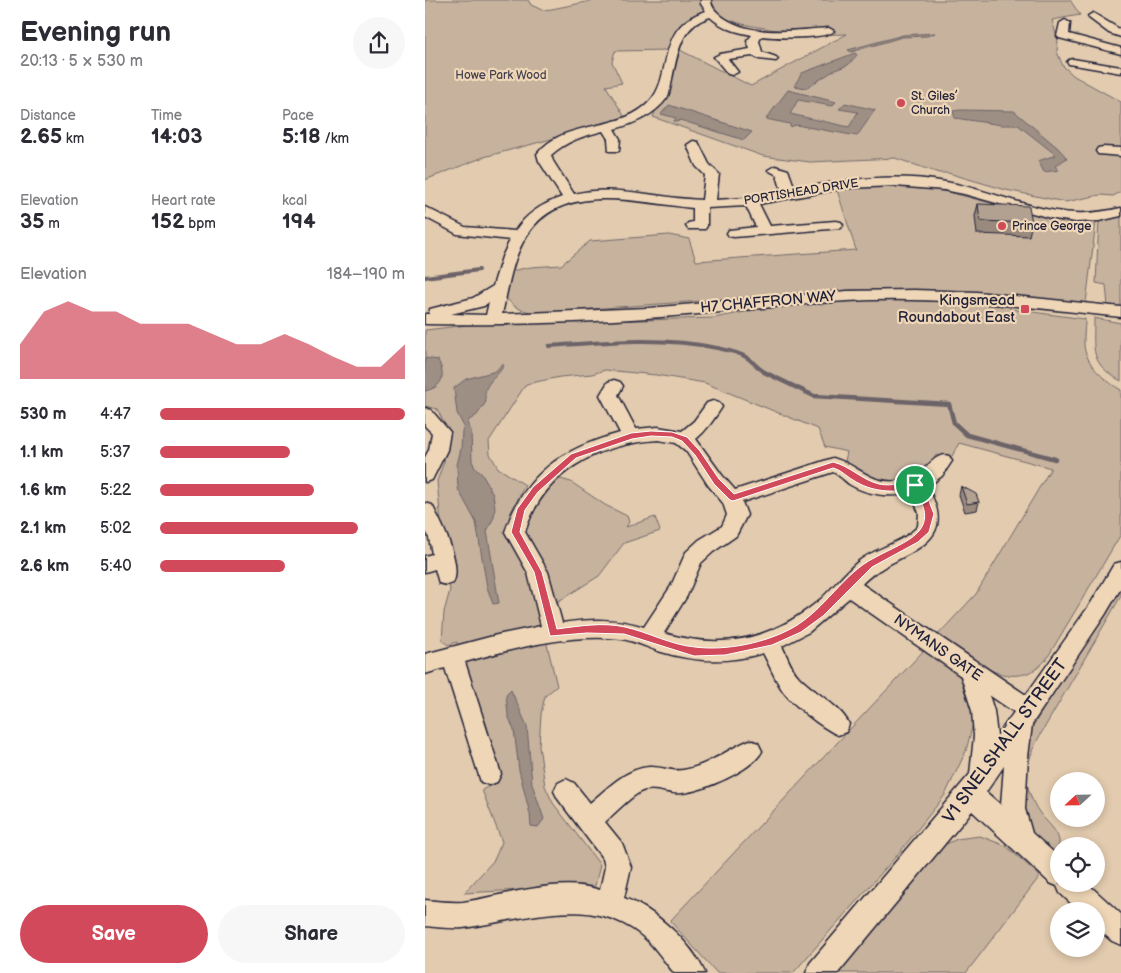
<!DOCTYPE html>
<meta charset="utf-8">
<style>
body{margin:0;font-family:"Balsamiq Sans",sans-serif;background:#f7f7f7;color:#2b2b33;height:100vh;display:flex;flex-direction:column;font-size:19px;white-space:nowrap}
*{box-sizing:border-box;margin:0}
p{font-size:16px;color:#7c7c81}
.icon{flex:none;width:28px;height:28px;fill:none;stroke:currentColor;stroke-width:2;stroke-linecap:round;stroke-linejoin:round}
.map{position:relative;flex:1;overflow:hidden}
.details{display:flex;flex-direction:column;background:#fff;width:425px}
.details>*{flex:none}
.needle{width:32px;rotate:248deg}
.fabs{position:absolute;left:625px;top:772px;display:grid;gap:10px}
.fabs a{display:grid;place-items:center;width:55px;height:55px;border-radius:50%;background:#fff;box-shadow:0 2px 8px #0003;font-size:25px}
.pin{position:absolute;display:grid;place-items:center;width:42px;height:42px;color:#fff;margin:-21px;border:2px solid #fff;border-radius:50%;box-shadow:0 1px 5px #0007}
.round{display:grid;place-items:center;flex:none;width:52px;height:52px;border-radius:26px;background:#f7f7f7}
.head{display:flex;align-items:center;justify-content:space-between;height:85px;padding:0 20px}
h1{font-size:28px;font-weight:700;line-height:38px}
.stats{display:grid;grid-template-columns:repeat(3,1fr);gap:8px;height:85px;padding:5px 20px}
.stats div{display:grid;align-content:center}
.stats b{font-size:21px;font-weight:700}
.stats small{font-size:14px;font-weight:400}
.stats p{font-size:14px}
.chart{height:140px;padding:10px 20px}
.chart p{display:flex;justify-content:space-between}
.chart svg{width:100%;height:90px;margin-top:5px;fill:#d1495b;opacity:.7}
.button{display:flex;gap:10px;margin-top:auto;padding:10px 20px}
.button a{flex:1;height:58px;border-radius:30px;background:#d1495b;color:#fff;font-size:20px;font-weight:700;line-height:58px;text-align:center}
.button a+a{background:#f7f7f7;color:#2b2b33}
ul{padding:0 20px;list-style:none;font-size:16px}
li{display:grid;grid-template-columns:80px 60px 1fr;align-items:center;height:38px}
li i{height:12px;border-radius:6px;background:#d1495b}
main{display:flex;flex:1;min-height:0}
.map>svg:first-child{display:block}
.green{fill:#c6b29d;stroke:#746a6c}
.water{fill:#9e8f85;stroke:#6c6367}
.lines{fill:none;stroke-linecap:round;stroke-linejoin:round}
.stream-far1{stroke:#6c6367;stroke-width:4}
.stream{stroke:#6c6367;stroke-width:4.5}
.minor-casing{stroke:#22223b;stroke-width:3}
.minor{fill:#eed6b6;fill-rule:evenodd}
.wall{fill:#998a7d;stroke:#22223b}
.building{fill:#b2a191;stroke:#22223b}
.route{fill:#d1495b;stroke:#fff;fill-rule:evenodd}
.poi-dot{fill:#d1495b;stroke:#eed6b6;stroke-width:2}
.labels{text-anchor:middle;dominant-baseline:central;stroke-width:4.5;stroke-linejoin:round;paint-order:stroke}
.far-park-label{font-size:12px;fill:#433f4f;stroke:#eed6b6}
.far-poi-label{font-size:12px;fill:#22223b;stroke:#eed6b6;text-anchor:start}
.far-street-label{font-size:12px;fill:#22223b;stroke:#eed6b6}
.poi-label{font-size:15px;fill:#22223b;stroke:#eed6b6;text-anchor:end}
.street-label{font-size:15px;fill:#22223b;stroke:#eed6b6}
.near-street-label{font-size:18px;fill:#22223b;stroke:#eed6b6}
</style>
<main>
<section class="details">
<div class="head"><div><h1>Evening run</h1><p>20:13 · 5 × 530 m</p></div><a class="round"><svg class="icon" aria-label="share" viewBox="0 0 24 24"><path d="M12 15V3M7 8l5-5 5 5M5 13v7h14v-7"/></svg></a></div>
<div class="stats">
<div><p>Distance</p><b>2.65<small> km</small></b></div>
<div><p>Time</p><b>14:03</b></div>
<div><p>Pace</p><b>5:18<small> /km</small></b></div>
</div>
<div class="stats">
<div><p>Elevation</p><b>35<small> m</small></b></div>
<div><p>Heart rate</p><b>152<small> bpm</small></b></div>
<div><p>kcal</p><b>194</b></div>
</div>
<div class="chart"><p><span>Elevation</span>184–190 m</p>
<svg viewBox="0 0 160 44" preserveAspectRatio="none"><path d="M0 44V27L10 11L20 6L30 11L40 11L50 17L60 17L70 17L80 22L90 27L100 27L110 22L120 27L130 33L140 38L150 38L160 27V44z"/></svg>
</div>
<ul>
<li><b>530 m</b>4:47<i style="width:100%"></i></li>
<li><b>1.1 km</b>5:37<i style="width:53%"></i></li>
<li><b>1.6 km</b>5:22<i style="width:63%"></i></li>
<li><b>2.1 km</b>5:02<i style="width:81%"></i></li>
<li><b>2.6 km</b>5:40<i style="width:51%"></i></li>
</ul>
<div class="button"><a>Save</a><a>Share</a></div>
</section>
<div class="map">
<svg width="696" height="973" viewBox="0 0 696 973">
<rect width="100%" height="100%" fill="#e2cbae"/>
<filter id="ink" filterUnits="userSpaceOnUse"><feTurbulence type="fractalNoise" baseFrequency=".02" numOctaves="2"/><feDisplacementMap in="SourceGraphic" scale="10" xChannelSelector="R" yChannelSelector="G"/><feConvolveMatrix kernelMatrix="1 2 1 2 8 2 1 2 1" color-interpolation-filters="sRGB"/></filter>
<g filter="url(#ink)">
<path class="green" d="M0,0H103L106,5L117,10L127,9L171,0H281L287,13L275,15L247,50L190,51L187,62L197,83L181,86L201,119L59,157L0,180Z
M285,0H645L655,15L627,20L633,41L632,52L638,66L649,76L696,102V192L688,196L675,195L640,202L581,190L523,173H514L470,158L385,162L338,156L228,117L253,49L326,86L422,34L377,35L317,24L296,17Z
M462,186L506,189L527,193L640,222H671L661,303L504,290H427L110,313C96,310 88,308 80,296L86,271L106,267L136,265L165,241L244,235L264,239L271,261L431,250L412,190Z
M696,214V308L683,307L681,285L671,283L674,219Z
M448,298L548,301L585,307V309L660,319C660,329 657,345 661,354C667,370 682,382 696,390V534L621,660C617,663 614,668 609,670C577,689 537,653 511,637L551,594L626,468L534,443L526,458L511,455C500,480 466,488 443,477C434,473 427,466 420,461L422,452L400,447L393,429L280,383L231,375L180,370L167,374L135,377L101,384L64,441L65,454L73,468L100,485L85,514L84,535L108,586L132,686L120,696L116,714L114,746L120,786L128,803L175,865L170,886L39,893L69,860L77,842L57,790L73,781L65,757L68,747L60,720H54L38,676L32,642L23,645L17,640L19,612L25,590L19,556L12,481L19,462L22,429L12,409L0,406V330L43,325L289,318L361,304Z
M669,318L696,323V381C664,363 669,351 669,318Z
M132,478L146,482L180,505L202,516L204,522L201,527L230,517L235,531L199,543L174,576L132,602L98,531L99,519Z
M696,579V596L610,744C606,755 601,767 602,779C602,790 608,803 614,812C620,821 633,830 634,841C635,850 630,855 626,862L596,818L603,736L609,724L675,619Z
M502,647L531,672L541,685L550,715L541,751L520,795L474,853L368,973H292L245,921Z
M555,836L581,846L615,876L541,973H410L517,846L532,839Z"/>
<path class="water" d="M510,33L502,36L477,37L426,52L423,50L478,35Z
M430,53L432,55L423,65L410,70L381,88L369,86L377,73Z
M363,90L411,102L407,106L373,100L365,114L424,127L433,112L414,109L420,103L450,110L432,136L371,125L365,127V124L341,119Z
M244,105L327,132L319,140L255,120L252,122L249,121L251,118L236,114Z
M536,110L589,111L633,148L642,158L630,166L634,170L619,172L613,161L631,155L593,125H577L530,118L528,111Z
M0,358L13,360C21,376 18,387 0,391Z
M76,365H79C71,380 56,383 61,402L52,415L43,421V426L46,430L47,461L50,468L57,474L68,495L70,507L69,517L62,531L74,603L68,604L62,587L51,522L33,489L32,465L36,449L37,431L39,427L32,413L29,388L41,379L71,371Z
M86,690L102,726L107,784L119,819L113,827L106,826L105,814L94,770L89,730L83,715L81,695Z"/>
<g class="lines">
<path class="stream-far1" d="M0,277L54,270
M124,346C180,342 237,336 292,348C301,350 313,352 321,357C329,362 333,369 342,373"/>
<path class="stream" d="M339,372L389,396L524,404L529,423L542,435L630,459"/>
<g class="minor-casing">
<path id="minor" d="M276,0H286C286,6 289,9 293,13C321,39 370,30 404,28L409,31C401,39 351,38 337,36L334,41L337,52L351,57L353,59L351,61L334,59L328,56L303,59L313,72L307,75L303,74L289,57L295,54L325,49L322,41L327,35C311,32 297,28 285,17C255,26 253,53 247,79C246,85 245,93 242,98C230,115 209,124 189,129L195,139L194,151H184L183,139L178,131C158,136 142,141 126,155L128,161L149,194C191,184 235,199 277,200L280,175L271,166L262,145L268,141L273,142L284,164L294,174L291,200L321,198L357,192L352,175L343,170L350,166L363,170L370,189C420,179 471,173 521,182C565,190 607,211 651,213C666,214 681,211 696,208V216L674,221L651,222L629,219L539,194L519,190L470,186L421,188L334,204L345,226L411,221L416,222L418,225L416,228L309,237L304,236L302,233L304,230L331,227L321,206L282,208V226L280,229H263L261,226L263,223L268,222V208C212,203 131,178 98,242C86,264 83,290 77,314L223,308L422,291L489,290L552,292L696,307V317C605,307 514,296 422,301C355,305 289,314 222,318C148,323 74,325 0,324V314H4L5,309L48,298L68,286L77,257L85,240L32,234L0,217V207L40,227L90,231C101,214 117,204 137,197L114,161L112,154C138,120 189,132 220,106C252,80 226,28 281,11L276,4ZM64,302L61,315L26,314L59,306Z
M668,13L696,30V37L684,33L664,18L663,16Z
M640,20L645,23L644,34L696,48V54L634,38L632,36L635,23Z
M648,59L696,67V73L644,64L642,62L644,60Z
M678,147L696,148V156L673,154L671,151L673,148Z
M189,380L195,382L198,386L193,395L211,429L233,427L257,431L269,421L282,403L288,401L294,403L297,407C289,419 282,430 271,439L297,475L310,490L408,458C437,466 445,487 480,480C500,476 508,451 524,456L527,461L517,476L502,487C540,551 468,550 437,584L601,695L666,603L689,564L696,562V588L680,615L607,724L603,757L600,809L607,833L634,857V884H663L696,914V945L687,941L671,927V911H654L635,893L632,886L625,883L547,811L413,973H381L385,963L545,774L549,736L547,711L536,676L424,598L384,632L357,646C362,656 366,669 374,677C388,692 416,706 424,724L421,732L413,735C397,728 365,703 356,688C349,677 344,664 338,653C302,664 268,662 233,651C222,647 209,641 197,639C145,633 90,648 40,662L76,774L72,782L64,785L56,782L20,668L0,674V654L72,635L116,626L103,573L80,532C99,474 138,448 195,433L175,395L183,382ZM233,440L251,443L261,451L283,485L298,503L302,515L297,526L274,540L261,552L246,586L219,627C192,618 165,619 137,623L123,572L100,532C119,471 173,444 233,440ZM408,472C414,475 419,480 424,484C442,495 466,498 486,493L494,513L493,526C477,544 452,547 434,561C420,572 409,587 396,599C349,639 298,651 239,633L262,596L276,563L288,552L311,536L322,515L317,502ZM564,695L589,712L572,736L569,711ZM579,766L576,805L561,792Z
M0,408L6,410L25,432L22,450L7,480L0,482V457L4,450L7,433L0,426Z
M0,503L7,505C16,522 38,564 28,583L21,585L14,583L10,569L0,572V556L7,554L4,538L0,529Z
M325,740L333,743L337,751C328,770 278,791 257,793C244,795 228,785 215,792C203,799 191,812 180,822L197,843L206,867L199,898C230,909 267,943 280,973H249C240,962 232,950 222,940C169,891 100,920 38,928C26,929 12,927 0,926V900C12,901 26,903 38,902C79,896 136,876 175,890L180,867L178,859L133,799L129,791L133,783L141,779L149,783L165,803C182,789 200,769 224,767C235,766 247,772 258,770C284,766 302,749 325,740Z"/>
</g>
<use href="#minor" class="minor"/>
</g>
<path class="wall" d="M553,204L607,223L604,236L552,234L550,216Z
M536,486L554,502L552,510L540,512L534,495Z"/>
<path class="building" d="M553,204L604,206L607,223L555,221Z
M536,486L551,494L554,502L542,504Z"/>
</g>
<path class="route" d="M226,431L247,432L262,437L275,451L294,479L309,494L408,462C425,466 437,480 454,484C468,487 481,481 493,483L502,496L509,514L504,532L493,542L447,567L398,616L376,632L347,645L300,655L269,656L199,634L162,633L125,636L109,572L86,532L92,509L108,487L146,454L206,433ZM226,436L247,437L257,441L270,455L289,484L305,500L308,501L408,468C416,470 421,476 428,480C446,492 468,493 489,489C518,532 482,540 449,558C419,573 400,609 369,627C341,643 301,651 270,647C246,645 223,632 200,627C178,622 154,626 132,629L117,572L95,532L100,510L113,492L151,458L207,439Z"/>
<g class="poi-dot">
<circle cx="476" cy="103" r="5"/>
<circle cx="577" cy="226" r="5"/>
<rect x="595" y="304" width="10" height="10" rx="2.5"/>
</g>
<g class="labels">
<g class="far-park-label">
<text x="76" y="75">Howe Park Wood</text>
</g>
<g class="far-poi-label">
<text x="486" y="96">St. Giles’<tspan x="486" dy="14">Church</tspan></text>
<text x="587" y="226">Prince George</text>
</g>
<g class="far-street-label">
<text transform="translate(376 192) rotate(-9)">PORTISHEAD DRIVE</text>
</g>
<g class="poi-label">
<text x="590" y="300">Kingsmead<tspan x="590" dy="17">Roundabout East</tspan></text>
</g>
<g class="street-label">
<text transform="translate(343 302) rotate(-5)">H7 CHAFFRON WAY</text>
<text transform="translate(513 648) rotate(35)">NYMANS GATE</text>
</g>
<g class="near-street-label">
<text transform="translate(580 741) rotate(-54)">V1 SNELSHALL STREET</text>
</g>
</g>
</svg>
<div class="fabs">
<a><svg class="needle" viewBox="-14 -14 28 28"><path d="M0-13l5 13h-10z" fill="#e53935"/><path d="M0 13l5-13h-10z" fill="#7c7c81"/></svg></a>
<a><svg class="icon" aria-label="locate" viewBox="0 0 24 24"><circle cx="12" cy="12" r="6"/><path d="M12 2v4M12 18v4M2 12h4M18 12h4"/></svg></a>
<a><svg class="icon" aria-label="layers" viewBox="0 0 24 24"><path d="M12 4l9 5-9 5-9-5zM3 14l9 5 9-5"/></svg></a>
</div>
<div class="pin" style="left:490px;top:485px;background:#1e9e55"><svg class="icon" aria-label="arrive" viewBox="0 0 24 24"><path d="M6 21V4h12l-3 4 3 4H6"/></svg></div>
</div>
</main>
